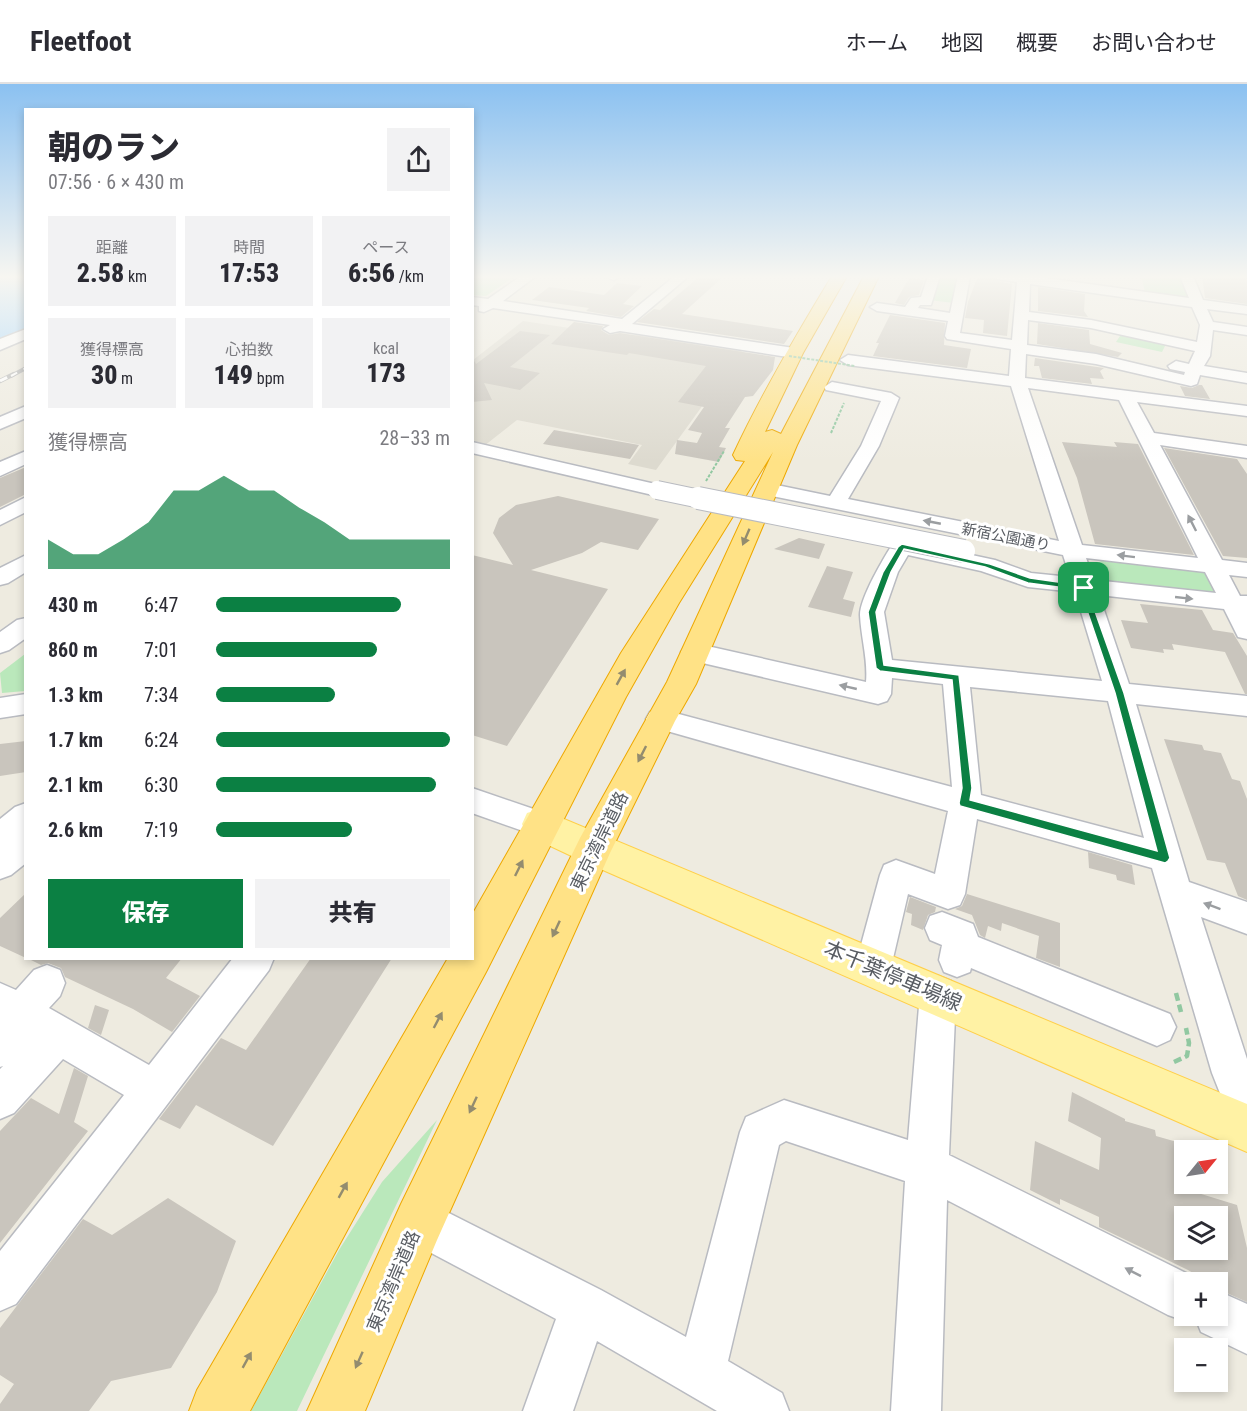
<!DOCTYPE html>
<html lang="ja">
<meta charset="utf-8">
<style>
body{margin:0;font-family:"Roboto Condensed","Noto Sans JP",sans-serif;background:#f2f2f3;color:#2b2b33;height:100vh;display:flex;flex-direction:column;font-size:22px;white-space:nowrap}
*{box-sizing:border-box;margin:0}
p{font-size:20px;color:#7c7c81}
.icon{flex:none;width:33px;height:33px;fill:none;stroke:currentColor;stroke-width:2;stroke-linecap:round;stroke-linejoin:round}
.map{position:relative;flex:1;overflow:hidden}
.side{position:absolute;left:24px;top:24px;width:450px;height:852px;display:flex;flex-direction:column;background:#fff;border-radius:0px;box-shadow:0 3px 9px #0003}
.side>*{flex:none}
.needle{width:39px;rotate:60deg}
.tools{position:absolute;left:1174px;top:1056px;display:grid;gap:12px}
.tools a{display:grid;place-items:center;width:54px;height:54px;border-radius:0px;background:#fff;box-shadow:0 3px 9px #0003;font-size:30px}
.pin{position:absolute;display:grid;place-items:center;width:51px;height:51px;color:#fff;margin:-26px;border-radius:12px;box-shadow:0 3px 9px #0006}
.round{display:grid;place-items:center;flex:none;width:63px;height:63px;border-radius:0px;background:#f2f2f3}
.overview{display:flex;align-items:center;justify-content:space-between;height:102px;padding:0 24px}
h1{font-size:33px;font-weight:800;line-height:45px}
.stats{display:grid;grid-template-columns:repeat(3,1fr);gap:9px;height:102px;padding:6px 24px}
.stats div{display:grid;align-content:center;border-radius:0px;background:#f2f2f3;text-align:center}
.stats b{font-size:26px;font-weight:800}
.stats small{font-size:16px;font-weight:400}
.stats p{font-size:16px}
.chart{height:168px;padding:12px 24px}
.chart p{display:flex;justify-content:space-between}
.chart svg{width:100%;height:108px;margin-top:6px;fill:#0b8043;opacity:.7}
.cta{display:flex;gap:12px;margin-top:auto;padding:12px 24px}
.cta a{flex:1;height:69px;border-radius:0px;background:#0b8043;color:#fff;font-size:24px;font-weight:800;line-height:69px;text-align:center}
.cta a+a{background:#f2f2f3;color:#2b2b33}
ul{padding:0 24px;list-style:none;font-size:20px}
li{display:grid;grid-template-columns:96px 72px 1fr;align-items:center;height:45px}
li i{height:15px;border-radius:8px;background:#0b8043}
header{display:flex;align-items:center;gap:36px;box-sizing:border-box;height:84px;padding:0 30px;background:#fff;border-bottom:2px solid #e1e1e2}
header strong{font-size:28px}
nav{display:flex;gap:33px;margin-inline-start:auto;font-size:21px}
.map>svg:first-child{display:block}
.education{fill:#dddacf}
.green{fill:#bae8bb}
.water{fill:#9fd4ff}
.building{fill:#c9c5bd;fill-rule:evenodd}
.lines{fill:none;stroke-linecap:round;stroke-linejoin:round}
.minor-casing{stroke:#b9bbc1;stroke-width:3}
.major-casing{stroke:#ffcf48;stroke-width:2}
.highway-casing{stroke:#eea800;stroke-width:2}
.path-far1{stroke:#91c8a1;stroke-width:2;stroke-dasharray:3 1.5;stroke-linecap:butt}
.path{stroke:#91c8a1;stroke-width:4.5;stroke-dasharray:8 4;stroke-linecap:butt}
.minor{fill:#fff;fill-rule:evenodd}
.major{fill:#fff2a4;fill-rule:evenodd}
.highway{fill:#ffe286;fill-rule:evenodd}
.rail-far1-casing{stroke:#b3b4b4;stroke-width:4}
.rail-casing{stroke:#b3b4b4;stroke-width:4.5}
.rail-far1{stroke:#fff;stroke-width:2;stroke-dasharray:7;stroke-linecap:butt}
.rail{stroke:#fff;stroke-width:3;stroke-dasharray:8;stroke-linecap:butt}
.minor-bridge-far1-casing{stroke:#b9bbc1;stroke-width:20;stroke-linecap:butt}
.minor-bridge-casing{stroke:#b9bbc1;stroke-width:24;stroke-linecap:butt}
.path-bridge{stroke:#91c8a1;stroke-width:2;stroke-dasharray:3 1.5;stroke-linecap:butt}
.minor-bridge-far1{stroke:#fff;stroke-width:18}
.minor-bridge{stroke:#fff;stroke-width:22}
.oneway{fill:#9b9ea1}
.oneway2{fill:#938c6f}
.route{fill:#0b8043;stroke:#fff;stroke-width:1.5;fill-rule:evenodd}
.labels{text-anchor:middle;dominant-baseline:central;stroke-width:6;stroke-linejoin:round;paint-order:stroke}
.far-street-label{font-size:15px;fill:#595d63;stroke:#fff}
.street-label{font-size:18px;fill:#595d63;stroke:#fff}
.near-street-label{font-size:21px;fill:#595d63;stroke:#fff}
</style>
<header>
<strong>Fleetfoot</strong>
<nav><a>ホーム</a><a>地図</a><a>概要</a><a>お問い合わせ</a></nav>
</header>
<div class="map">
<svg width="1247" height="1327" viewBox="0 0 1247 1327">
<rect width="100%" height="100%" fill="#eeebe0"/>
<path class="education" d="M523,237L623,252L641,251L742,267L656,386L628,380L642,361L517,336L484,362L473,360V276Z"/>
<path class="green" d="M473,192H515L486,212L473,211Z
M934,192H960L954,219L929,216Z
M1141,192H1184L1191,216L1145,208Z
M1122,249L1167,258L1162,268L1116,258Z
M1104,476L1196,485L1208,491L1217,508L1210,512L1114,502L1103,496L1097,479Z
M25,570V607L2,609L0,589Z
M437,1036L297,1327H251L339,1166L382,1098Z"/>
<path class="water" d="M0,192H25V245L0,256Z"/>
<path class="building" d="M700,192H724L682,230L793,247L784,260L637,238L654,225L660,226Z
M978,192H993L997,197L1012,200L1007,252L983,249L984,236L965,234L968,218Z
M1202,192H1247V220L1205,214Z
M909,194L924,196L919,211L909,213L904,221L895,219Z
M617,199L642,202L623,220L634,222L621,233L586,227L589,224L532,216L549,203L604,211Z
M1038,203L1085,210L1084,227L1088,233L1038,227Z
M890,231L945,239L944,261L971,265L967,284L873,272L879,259H876Z
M574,238L603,242L601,246L609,251L620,249L775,273L773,286L753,312L745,313L725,344H730L719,363L726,364L719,378L675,370L677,356L697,359L702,349L688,346L704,323L678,318L706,282L629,269L627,271L551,260Z
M1038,239L1089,246L1090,260L1122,269L1118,273L1037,260Z
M520,247L550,251L510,283L540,289L520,306L484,299L492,316L472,318V273L476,280Z
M1035,274L1104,284L1100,287L1104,295L1090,294L1092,300L1042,294L1039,282H1034Z
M1199,301H1202L1210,315L1185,312L1180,302L1192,304Z
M554,346L639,361L630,375L543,360Z
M1062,358L1117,363L1114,358L1138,360L1194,471L1095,460L1077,394Z
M1164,364L1237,375L1247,390V474L1223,472Z
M26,383V410L0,423V394Z
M558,412L659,435L638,466L601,458L582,469L531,486L608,505L507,662L472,651V471L513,481L493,449L499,434L516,421Z
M799,454L825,460L819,475L774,465Z
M827,482L853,488L843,515L855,518L851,533L808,523Z
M1140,520L1202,526L1213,546L1233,549L1247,572V610H1245L1225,568L1172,560L1174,566L1163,565L1164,569L1131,564L1121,536L1148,539Z
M1164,655L1202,661L1204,666L1221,669L1232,695L1240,697L1247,715V816L1238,812L1225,779L1207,776Z
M26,657V688L0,692V660Z
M1088,768L1132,781L1135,801L1117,796L1116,791L1089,784Z
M26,809V874L0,862V834Z
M967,810L1060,839V883L1036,874L1039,852L1002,839L1001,847L988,842L985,854L980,851L972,831L955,825L962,822Z
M910,813L936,823L935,828L928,831L923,846L911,841L912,830L906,828Z
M27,874H182L166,894L200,912L172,948L133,925L65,893L61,884L48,879L41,881Z
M311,874H392L273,1062L196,1021L180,1045L159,1035L221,954L246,966Z
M95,921L109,926L101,951L88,944Z
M74,984L88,992L74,1038L88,1047L0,1159V1047L31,1014L59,1030Z
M1072,1008L1125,1035V1037L1155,1046L1156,1052L1177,1058V1062L1185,1065V1100H1197L1198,1109L1237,1121L1247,1164V1218L1218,1205V1198H1204L1203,1195L1188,1186L1099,1143V1133L1060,1115V1121L1030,1106L1035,1057L1099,1086L1101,1054L1068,1037ZM1185,1132H1218L1220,1166H1185Z
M168,1114L236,1157L217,1208L171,1284L111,1297L89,1327H0V1320L14,1300L0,1291V1244L83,1135L112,1151Z"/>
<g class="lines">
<g class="minor-casing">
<path id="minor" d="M521,192H536L503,217L622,235L675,192H689L632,240L794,264L802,269L794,274L620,247L610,249L603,245L610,241L493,224L484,228L479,227V222L472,221V213L488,215Z
M604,192H620L614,196Z
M928,192H940L931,221H920L918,224L950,229L958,192H970L960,249L1012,256L1017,198L997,195L995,192H1032L1189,214L1180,192H1193L1203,216L1247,222V230L1207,225L1213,238L1247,243V251L1213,246L1210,272L1204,282L1247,289V299L1200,291L1197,300L1191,302L1096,280L1026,270L1025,294L1247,322V332L1137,318L1154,349L1247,362V374L1160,361L1222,476L1247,479V493L1229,491L1240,512H1247V555L1238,553L1224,525L1099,511L1129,600L1247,612V632L1136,620L1189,798L1247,818V850L1201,833L1247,975V1048L1233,1042L1212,989L1152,784L977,735L965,810L960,821L948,825L908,810L891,883L886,895L873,901L860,895L855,883L880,791L884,781L896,776L935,790L948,727L660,645L650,642L646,635L650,628L660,625L952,703L943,600L892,594L891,610L887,617L878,620L694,577L685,574L681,568L685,562L694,559L866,598C868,575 861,554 860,531C860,514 884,473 894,458L902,456L995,476L1031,489L1070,493L1063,471L767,411L760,409L757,405L760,401L767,399L830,412L861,362L881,317L826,306L824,303L832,298L891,309L899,314L879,362L848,415L1059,457L1011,302L848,281L840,276L848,271L1009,292L1011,265L947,255L945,252L948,237L877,227L870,223L877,219L905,223L911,214L921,213ZM1030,200L1192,223L1200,241L1197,258L1091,236L1029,228ZM1028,236L1091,244L1195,267L1189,280L1176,277L1168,282L1170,285L1185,288L1184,291L1096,270L1027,261ZM1028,304L1119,316L1198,474L1082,461ZM908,471L981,487L1028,503L1075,508L1102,597L892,576L884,528L898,488ZM1086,474L1205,488L1216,509L1094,496ZM970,603L1108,617L1144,754L981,711Z
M26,245V255L0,266V255Z
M26,322V334L0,345V333Z
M472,358L664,402L667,406L664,410L657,412L472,369Z
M26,367V380L0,392V378Z
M26,413V428L0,441V426Z
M26,471V488L8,499L0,501V484Z
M26,534V554L9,566L0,569V548L17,536Z
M26,610V630L0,634V614Z
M472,704L551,731L556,740L551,749L540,753L472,729Z
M26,719V779L11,791L0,795V735L15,723Z
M942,828L973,840L978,853L1170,930L1176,943L1170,956L1157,962L971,884L970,888L957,893L944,888L939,876L942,861L930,856L925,844L930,832Z
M233,874H274L269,886L16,1220L0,1227V1167L124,1011L63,975L14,1029L0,1035V985L3,982L0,983V899L16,906L34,886L47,881L60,886L65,899L60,912L49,924L149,981Z
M938,892L951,897L956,910L949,1071L1202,1197L1185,1198V1232H1218V1207L1247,1220V1270L1201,1248L1195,1233L1185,1237L1168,1231L947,1116L941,1327H891L905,1097L786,1057L779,1061L728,1277L782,1309L789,1327H717L597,1257L573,1327H523L556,1235L403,1154L397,1138L403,1122L419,1116L435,1122L601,1206L686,1253L740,1048L746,1033L784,1016L908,1056L920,910L925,897Z"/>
</g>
<g class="major-casing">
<path id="major" d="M540,725L1247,1020V1068L580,776L527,751L522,740L527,729Z"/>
</g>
<g class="highway-casing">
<path id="highway" d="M832,192H847L803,269L765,348L772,346L781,350L864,192H879L797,361L696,600L675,637L610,769L437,1156L365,1327H307L401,1120L580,754L667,598L773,368L679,519L626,613L486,888L250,1327H189L197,1306L448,874H472V831L621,569L745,377L736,376L733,371C762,309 796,251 832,192Z"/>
</g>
<path class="path-far1" d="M831,349L844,319
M706,397L724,367"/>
<path class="path" d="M1176,909L1181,928
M1174,978L1187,972L1189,959L1186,944"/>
<use href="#minor" class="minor"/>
<use href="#major" class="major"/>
<use href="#highway" class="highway"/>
<g class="rail-far1-casing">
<path id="rail-far1" d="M11,292L26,284"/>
</g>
<g class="rail-casing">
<path id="rail" d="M0,297L14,290"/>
</g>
<use href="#rail-far1" class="rail-far1"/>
<use href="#rail" class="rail"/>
<g class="minor-bridge-far1-casing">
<path id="minor-bridge-far1" d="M657,406L705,416"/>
</g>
<g class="minor-bridge-casing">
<path id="minor-bridge" d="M698,414L964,467"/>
</g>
<path class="path-bridge" d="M789,272L855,282"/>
<use href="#minor-bridge-far1" class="minor-bridge-far1"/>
<use href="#minor-bridge" class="minor-bridge"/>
</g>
<defs><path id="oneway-solid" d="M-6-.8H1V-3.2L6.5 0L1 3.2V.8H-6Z" transform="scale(1.5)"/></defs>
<g class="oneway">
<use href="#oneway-solid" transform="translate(932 438) rotate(-169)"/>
<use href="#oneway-solid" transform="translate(1192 439) rotate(-117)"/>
<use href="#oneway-solid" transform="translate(1126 472) rotate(-173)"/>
<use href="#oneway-solid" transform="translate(1184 514) rotate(6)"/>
<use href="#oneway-solid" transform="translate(848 603) rotate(-167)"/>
<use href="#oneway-solid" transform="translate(1212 822) rotate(-160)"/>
<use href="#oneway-solid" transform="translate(1133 1188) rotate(-153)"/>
</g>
<g class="oneway2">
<use href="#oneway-solid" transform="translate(746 453) rotate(113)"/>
<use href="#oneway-solid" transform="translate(621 593) rotate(-61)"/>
<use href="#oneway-solid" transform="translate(642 670) rotate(117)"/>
<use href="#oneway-solid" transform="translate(519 784) rotate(-64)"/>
<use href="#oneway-solid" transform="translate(556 845) rotate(115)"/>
<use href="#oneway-solid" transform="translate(438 936) rotate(-62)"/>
<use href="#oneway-solid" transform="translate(473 1021) rotate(115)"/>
<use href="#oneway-solid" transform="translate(343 1106) rotate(-61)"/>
<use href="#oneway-solid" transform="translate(247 1276) rotate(-61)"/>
<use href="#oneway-solid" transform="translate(359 1276) rotate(114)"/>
</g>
<linearGradient id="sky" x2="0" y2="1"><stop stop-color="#8bc1f1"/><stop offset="0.51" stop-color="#f7f6f1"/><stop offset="1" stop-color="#f7f6f1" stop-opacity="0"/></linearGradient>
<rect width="1247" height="378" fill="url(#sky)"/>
<path class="route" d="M902,460L990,480L1030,494L1086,502L1124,609L1170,774L1168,777L1165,779L960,722L959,719L962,704L952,596L880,587L876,584L868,528L883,488L898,463ZM904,465L985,483L1028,499L1080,506L1115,609L1157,767L970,716L972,704L959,591L884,581L876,528L891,488Z"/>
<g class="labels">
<g class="far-street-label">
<text transform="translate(1006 453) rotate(11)">新宿公園通り</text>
</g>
<g class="street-label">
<text transform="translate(599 757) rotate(-64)">東京湾岸道路</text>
<text transform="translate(393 1197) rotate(-67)">東京湾岸道路</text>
</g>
<g class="near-street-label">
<text transform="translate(893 892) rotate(23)">本千葉停車場線</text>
</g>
</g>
</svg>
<div class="tools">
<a><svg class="needle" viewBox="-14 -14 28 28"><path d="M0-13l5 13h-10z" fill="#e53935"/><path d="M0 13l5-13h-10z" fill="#7c7c81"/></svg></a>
<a><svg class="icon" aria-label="layers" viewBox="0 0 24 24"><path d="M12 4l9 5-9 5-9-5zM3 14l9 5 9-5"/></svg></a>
<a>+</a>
<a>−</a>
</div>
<div class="pin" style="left:1084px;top:504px;background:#1e9e55"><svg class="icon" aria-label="arrive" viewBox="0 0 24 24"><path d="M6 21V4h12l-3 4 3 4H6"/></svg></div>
<section class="side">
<div class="overview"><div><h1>朝のラン</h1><p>07:56 · 6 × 430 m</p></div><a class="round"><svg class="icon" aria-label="share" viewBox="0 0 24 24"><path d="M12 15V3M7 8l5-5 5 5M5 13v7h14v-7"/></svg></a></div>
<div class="stats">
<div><p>距離</p><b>2.58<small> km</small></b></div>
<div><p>時間</p><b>17:53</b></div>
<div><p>ペース</p><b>6:56<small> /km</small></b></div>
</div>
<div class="stats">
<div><p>獲得標高</p><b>30<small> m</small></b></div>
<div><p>心拍数</p><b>149<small> bpm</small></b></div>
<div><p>kcal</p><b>173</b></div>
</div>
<div class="chart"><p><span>獲得標高</span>28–33 m</p>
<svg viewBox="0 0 160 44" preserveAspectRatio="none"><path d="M0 44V32L10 38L20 38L30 32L40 25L50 12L60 12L70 6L80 12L90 12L100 19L110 25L120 32L130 32L140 32L150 32L160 32V44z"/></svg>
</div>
<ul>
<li><b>430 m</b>6:47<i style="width:79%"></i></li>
<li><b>860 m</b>7:01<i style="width:69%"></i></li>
<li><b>1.3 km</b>7:34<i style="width:51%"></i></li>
<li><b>1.7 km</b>6:24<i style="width:100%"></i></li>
<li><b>2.1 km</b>6:30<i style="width:94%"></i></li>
<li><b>2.6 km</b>7:19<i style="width:58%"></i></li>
</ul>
<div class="cta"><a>保存</a><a>共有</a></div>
</section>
</div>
